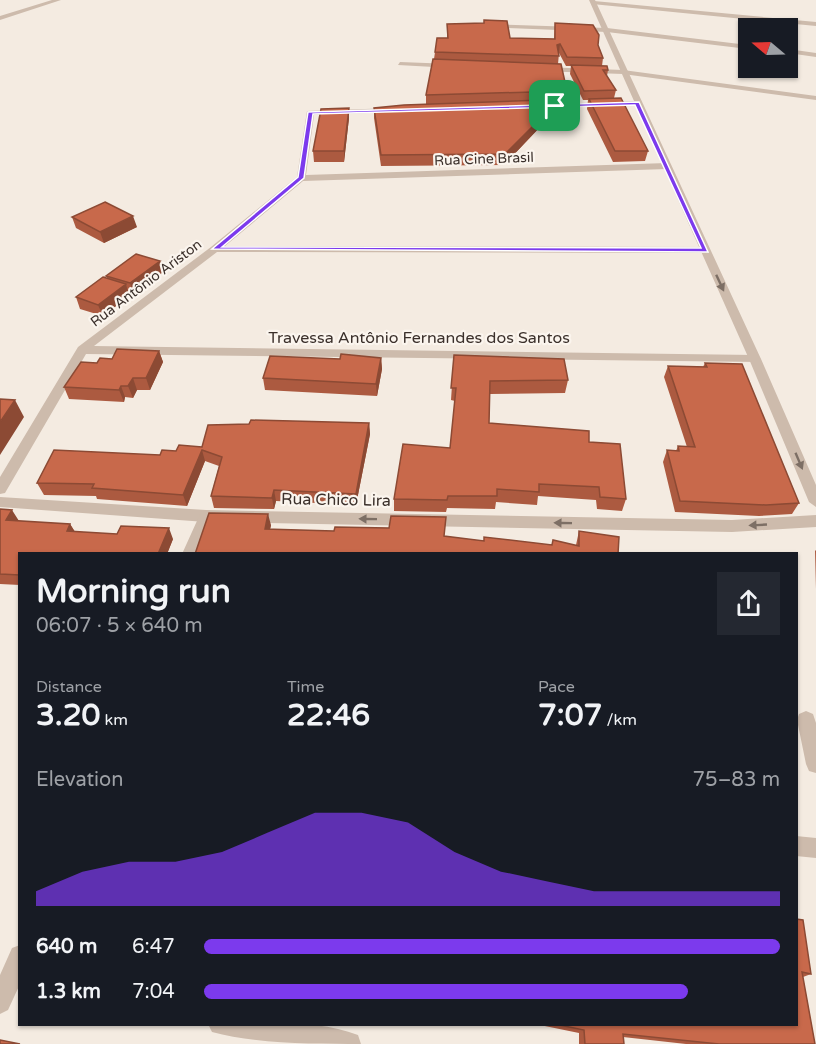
<!DOCTYPE html>
<meta charset="utf-8">
<style>
body{margin:0;font-family:"Varela Round",sans-serif;background:#242831;color:#f1f3f6;height:100vh;display:flex;flex-direction:column;font-size:22px;white-space:nowrap}
*{box-sizing:border-box;margin:0}
p{font-size:20px;color:#9ea1a6}
.icon{flex:none;width:33px;height:33px;fill:none;stroke:currentColor;stroke-width:2;stroke-linecap:round;stroke-linejoin:round}
.map{position:relative;flex:1;overflow:hidden}
.sheet{position:absolute;left:18px;top:552px;width:780px;height:474px;display:flex;flex-direction:column;background:#171b24;border-radius:0px;box-shadow:0 2px 4px #0004}
.sheet>*{flex:none}
.needle{width:39px;rotate:289deg}
.tools{position:absolute;left:738px;top:18px;display:grid;gap:12px}
.tools a{display:grid;place-items:center;width:60px;height:60px;border-radius:0px;background:#171b24;box-shadow:0 2px 4px #0004;font-size:30px}
.pin{position:absolute;display:grid;place-items:center;width:51px;height:51px;color:#fff;margin:-26px;border-radius:12px;box-shadow:0 3px 9px #0006}
.round{display:grid;place-items:center;flex:none;width:63px;height:63px;border-radius:0px;background:#242831}
.summary{display:flex;align-items:center;justify-content:space-between;height:102px;padding:0 18px}
h1{font-size:33px;font-weight:700;line-height:45px}
.figures{display:grid;grid-template-columns:repeat(3,1fr);gap:9px;height:102px;padding:6px 18px}
.figures div{display:grid;align-content:center}
.figures b{font-size:30px;font-weight:700}
.figures small{font-size:16px;font-weight:400}
.figures p{font-size:16px}
.chart{height:168px;padding:12px 18px}
.chart p{display:flex;justify-content:space-between}
.chart svg{width:100%;height:108px;margin-top:6px;fill:#7c3aed;opacity:.7}
ul{padding:0 18px;list-style:none;font-size:20px}
li{display:grid;grid-template-columns:96px 72px 1fr;align-items:center;height:45px}
li i{height:15px;border-radius:8px;background:#7c3aed}
.map>svg:first-child{display:block}
.lines{fill:none;stroke-linecap:round;stroke-linejoin:round}
.minor{fill:#cdbbac;fill-rule:evenodd}
.tertiary{fill:#cdbbac;fill-rule:evenodd}
.wall{fill:#ac5a40}
.shaded-wall{fill:#8c4a34}
.building{fill:#c8694b;stroke:#8c4a34;stroke-width:1.5}
.oneway{fill:#7d6f65}
.route{fill:#7c3aed;stroke:#fff;stroke-width:1.5;fill-rule:evenodd}
.labels{text-anchor:middle;dominant-baseline:central;stroke-width:4.5;stroke-linejoin:round;paint-order:stroke}
.far-street-label{font-size:14px;fill:#3b302b;stroke:#fbf5ee}
.street-label{font-size:16px;fill:#3b302b;stroke:#fbf5ee}
</style>
<div class="map">
<svg width="816" height="1044" viewBox="0 0 816 1044">
<rect width="100%" height="100%" fill="#f4ebe1"/>
<g class="lines">
<path class="minor" d="M52,0H61L0,20V16Z
M594,1L816,22V26L592,4Z
M489,24L607,28L748,45V49L607,32L487,27Z
M788,49L816,53V57L788,53Z
M400,62L452,64L456,66L452,68L398,65Z
M542,67L623,70L816,96V100L623,74L539,71Z
M637,101L640,105L523,109L519,107L523,105Z
M394,108H397V112L314,115L306,175L667,163L671,166L667,169L303,181L225,246L705,247L710,250L705,253L217,252L94,346L755,355L761,359L759,362L86,354L5,493L0,494V477L78,347L211,247L297,177L307,111Z
M0,497L206,510L213,516L206,522L0,507Z
M806,711L813,714L816,723V773L809,771L806,764L797,720L799,714Z
M796,836L816,838V858L796,856Z
M208,1024C254,1024 315,1018 358,1035L361,1044C315,1044 255,1044 212,1032Z"/>
<path class="tertiary" d="M589,0H595L761,359L816,485V507L809,502L749,359Z
M206,510L732,520L816,515V527L732,532L211,522L198,554H182L201,512Z
M20,945V984L8,1010L0,1014V975L12,948Z"/>
</g>
<path class="wall" d="M555,23L598,45L603,58L602,66L608,70L607,76L616,90L614,98L648,151L645,161L613,162L587,109L588,100H583L570,74L571,66H566L559,53L558,64L567,91L565,101L542,102L543,116L541,126L504,165L381,166L374,118V108L426,104V95L434,59L435,52L447,38V24L510,38L554,39Z
M349,118L344,162H314L313,151Z
M72,217L137,227L104,243L76,228Z
M160,261L163,272L134,295L128,293L129,296L103,316L80,309L76,297L107,278L106,276Z
M159,351L163,362L150,390H137L133,398L125,397L124,402L69,399L64,387L97,363L112,359Z
M454,355L568,380L565,393L490,394L489,423L589,442L626,499L622,511L597,509L596,500L538,496L537,505L496,502L495,509L447,508L446,512L394,511V499L450,448L455,401L451,400Z
M381,358L382,369L377,396L265,390L263,378L340,359Z
M705,363L799,503L792,514L759,516L675,512L663,462L667,450L676,451L678,446L687,447L664,377L668,366L703,367Z
M369,423L370,434L356,505L276,501L274,509L214,508L211,496L219,466L205,461L187,506L97,499L96,496L44,495L37,483L176,451Z
M0,509L19,521L70,524L75,532L173,539L167,554H20V585L0,584Z
M271,525L270,529L444,536L484,541L552,545H576L579,531L618,554H195Z
M816,550V589L815,551Z
M796,919L811,974L803,977L815,1044H686L623,1037L624,1044H579V1033L535,1024H796Z"/>
<path class="shaded-wall" d="M560,44L559,53L556,54L557,45Z
M349,108V118L344,162V151Z
M543,116L541,126L504,165L505,154Z
M133,216L137,227L104,243L100,232Z
M160,261L163,272L134,295L130,283Z
M126,284L129,296L103,316L98,305Z
M159,351L163,362L150,390L146,378Z
M381,358L382,369L377,396L376,384Z
M133,378L137,390L133,398L128,386Z
M121,386L125,397L124,402L119,390Z
M15,400L24,417L0,455V422Z
M369,423L370,434L356,505V494Z
M202,450L205,461L187,506L183,495Z
M274,490L276,501L274,509L272,498Z
M12,510L19,521L6,520Z
M268,514L271,525L268,540L265,529Z
M70,524L77,535L67,531Z
M169,528L173,539L167,554H158Z"/>
<path class="building" d="M484,20L507,21L510,38L555,39V23L593,25L599,35L598,45L603,58L567,57L560,44L557,45L559,56L435,52L437,38H448L447,24L484,23Z
M433,59L561,64L567,91L426,95Z
M571,65L607,66L608,70H603L616,90L584,91Z
M621,98L648,151H615L589,99Z
M542,100L543,116L505,154L381,155L374,108L404,105Z
M349,108L344,151H313L321,109Z
M105,202L133,216L100,232L72,217Z
M136,254L160,261L130,283L106,276Z
M103,277L126,284L98,305L76,297Z
M117,349L159,351L146,378H133L128,386H121L119,390L64,387L81,362L97,363L100,358L112,359Z
M341,354L381,358L376,384L263,378L270,356L340,359Z
M454,355L564,359L568,380L490,381L489,423L589,431V442L620,444L626,499L600,497L599,487L539,484V492L497,489V496H448L447,500L394,499L403,444L450,448L456,388H451Z
M705,363L742,364L799,503L766,505L680,501L667,450L679,451L678,446L695,447L668,366L707,367Z
M0,399L15,400L0,422Z
M251,420L369,423L356,494L274,490L272,498L211,496L222,457L202,450L183,495L92,488L94,484L37,483L54,450L160,455L162,450L176,451L179,445L202,447L208,425L249,424Z
M0,509L12,510L6,520L70,524L67,531L117,534L121,526L169,528L158,554H20V575L0,574Z
M209,513L268,514L265,529L334,531L335,527L389,528L391,516L446,517L444,536L484,541V537L552,545L553,540L579,546V531L619,537L618,554H195Z
M796,919L803,920L811,974L802,972L815,1044H719L623,1034L624,1044H585L584,1030L555,1024H796Z
M0,1040L20,1044H0Z"/>
<defs><path id="oneway-solid" d="M-6-.8H1V-3.2L6.5 0L1 3.2V.8H-6Z" transform="scale(1.5)"/></defs>
<g class="oneway">
<use href="#oneway-solid" transform="translate(720 283) rotate(65)"/>
<use href="#oneway-solid" transform="translate(799 461) rotate(67)"/>
<use href="#oneway-solid" transform="translate(368 519) rotate(-179)"/>
<use href="#oneway-solid" transform="translate(563 523) rotate(-179)"/>
<use href="#oneway-solid" transform="translate(758 525) rotate(177)"/>
</g>
<path class="route" d="M639,102L708,252L212,249L298,177L308,112ZM635,105L701,248L222,247L304,178L313,114Z"/>
<g class="labels">
<g class="far-street-label">
<text transform="translate(484 159) rotate(-2)">Rua Cine Brasil</text>
<text transform="translate(146 283) rotate(-37)">Rua Antônio Ariston</text>
</g>
<g class="street-label">
<text x="419" y="338">Travessa Antônio Fernandes dos Santos</text>
<text transform="translate(336 500) rotate(1)">Rua Chico Lira</text>
</g>
</g>
</svg>
<div class="tools">
<a><svg class="needle" viewBox="-14 -14 28 28"><path d="M0-13l5 13h-10z" fill="#e53935"/><path d="M0 13l5-13h-10z" fill="#9ea1a6"/></svg></a>
</div>
<div class="pin" style="left:555px;top:106px;background:#1e9e55"><svg class="icon" aria-label="arrive" viewBox="0 0 24 24"><path d="M6 21V4h12l-3 4 3 4H6"/></svg></div>
<section class="sheet">
<div class="summary"><div><h1>Morning run</h1><p>06:07 · 5 × 640 m</p></div><a class="round"><svg class="icon" aria-label="share" viewBox="0 0 24 24"><path d="M12 15V3M7 8l5-5 5 5M5 13v7h14v-7"/></svg></a></div>
<div class="figures">
<div><p>Distance</p><b>3.20<small> km</small></b></div>
<div><p>Time</p><b>22:46</b></div>
<div><p>Pace</p><b>7:07<small> /km</small></b></div>
</div>
<div class="chart"><p><span>Elevation</span>75–83 m</p>
<svg viewBox="0 0 160 44" preserveAspectRatio="none"><path d="M0 44V38L10 30L20 26L30 26L40 22L50 14L60 6L70 6L80 10L90 22L100 30L110 34L120 38L130 38L140 38L150 38L160 38V44z"/></svg>
</div>
<ul>
<li><b>640 m</b>6:47<i style="width:100%"></i></li>
<li><b>1.3 km</b>7:04<i style="width:84%"></i></li>
</ul>
</section>
</div>
